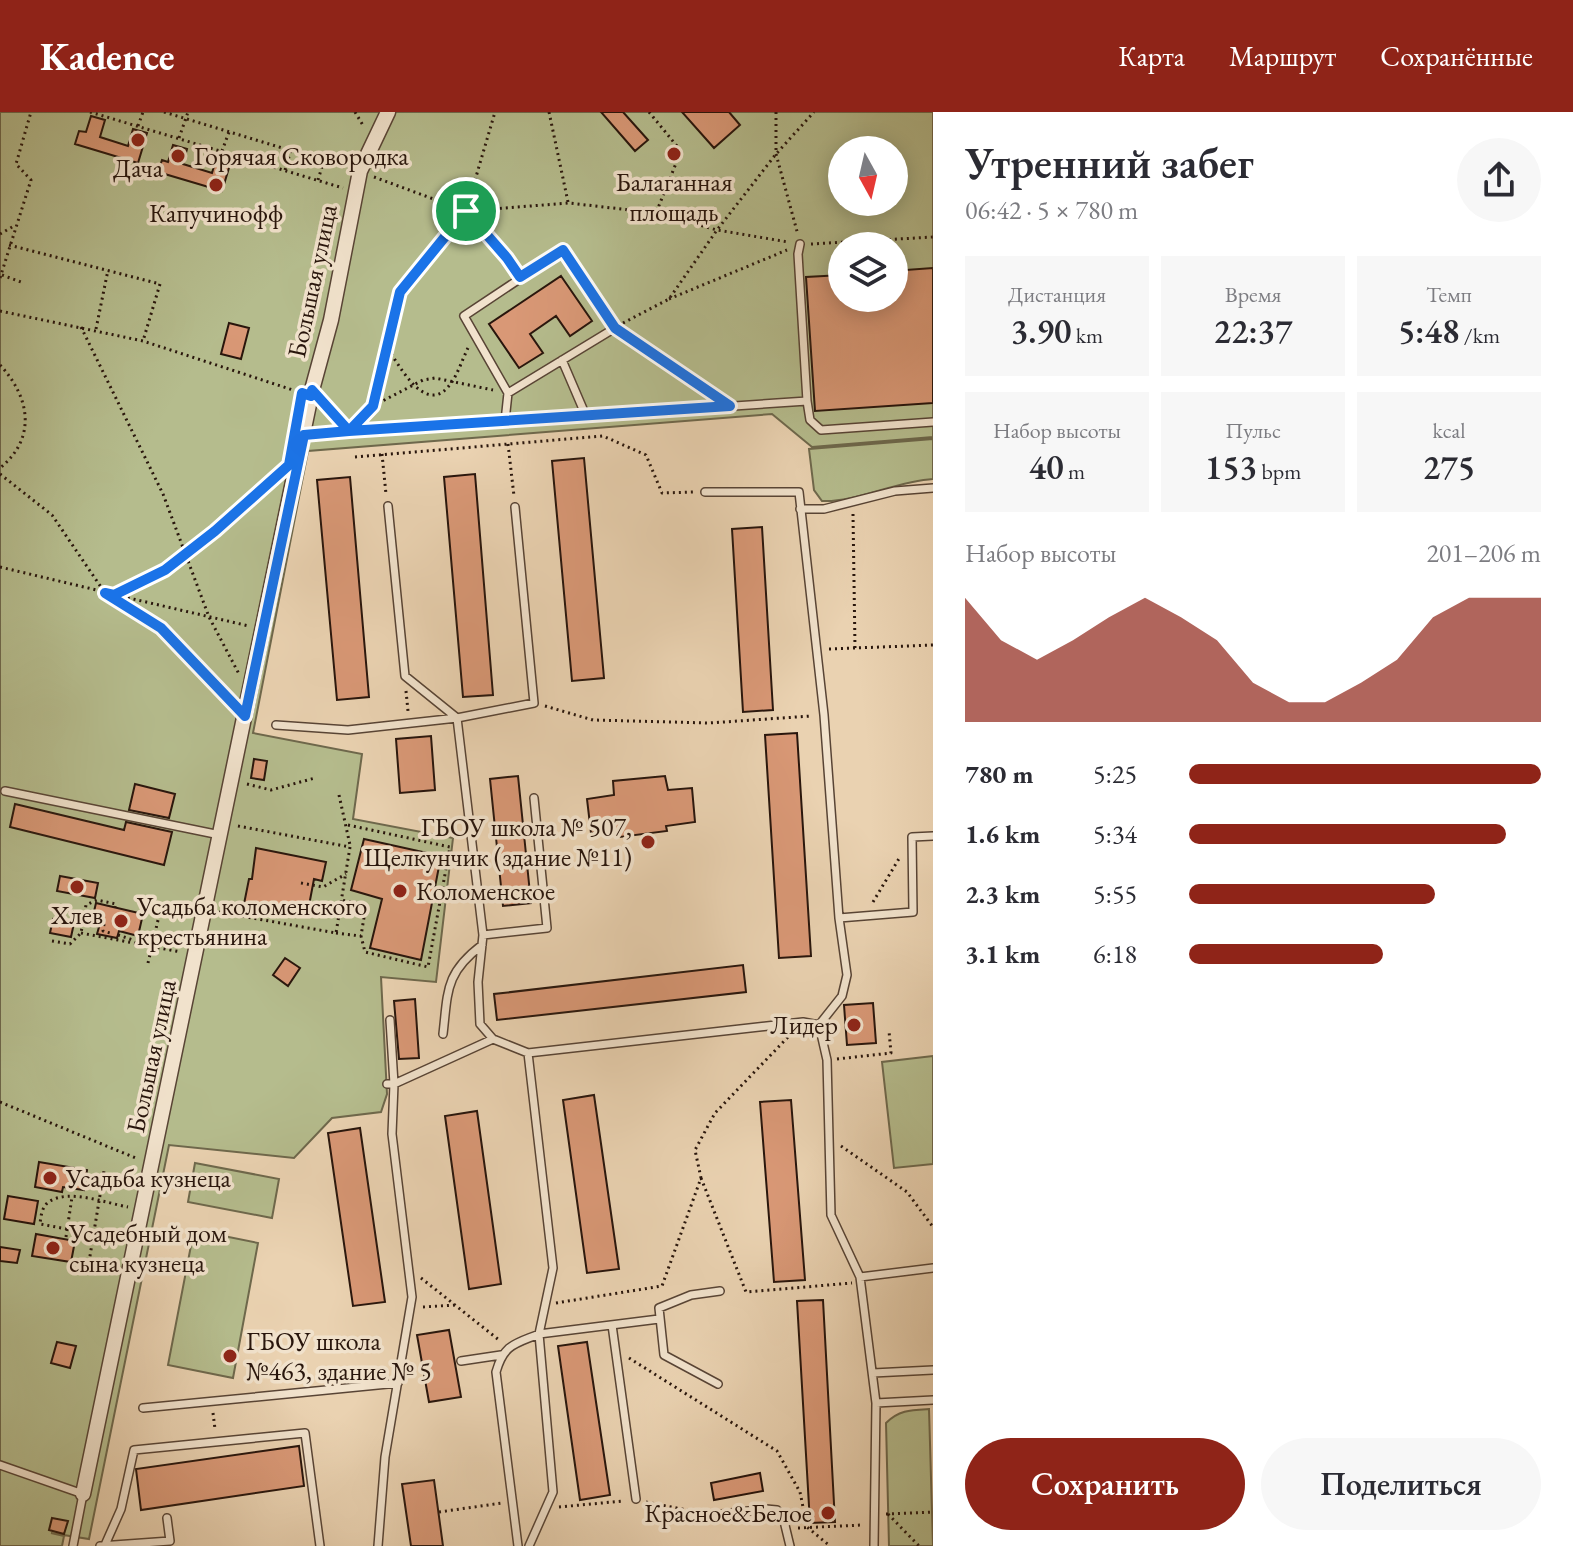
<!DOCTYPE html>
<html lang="ru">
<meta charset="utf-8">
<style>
body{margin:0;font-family:"EB Garamond",serif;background:#f7f7f7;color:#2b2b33;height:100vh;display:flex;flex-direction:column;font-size:30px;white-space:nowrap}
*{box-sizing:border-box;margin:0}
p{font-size:26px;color:#7c7c81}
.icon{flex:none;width:44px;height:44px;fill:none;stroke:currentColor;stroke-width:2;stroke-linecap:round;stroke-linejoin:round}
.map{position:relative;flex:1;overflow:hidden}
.sheet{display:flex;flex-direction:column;background:#fff;width:640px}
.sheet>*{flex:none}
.needle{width:52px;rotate:172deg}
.tools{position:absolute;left:828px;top:24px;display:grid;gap:16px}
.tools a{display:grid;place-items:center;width:80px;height:80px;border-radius:50%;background:#fff;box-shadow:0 4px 20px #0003;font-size:40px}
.pin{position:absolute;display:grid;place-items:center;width:68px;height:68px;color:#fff;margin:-34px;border:4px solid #fff;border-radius:50%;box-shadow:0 2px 8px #0007}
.round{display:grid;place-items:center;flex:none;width:84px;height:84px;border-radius:42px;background:#f7f7f7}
.head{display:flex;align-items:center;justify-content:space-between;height:136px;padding:0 32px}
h1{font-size:44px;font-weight:600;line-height:60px}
.stats{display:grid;grid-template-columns:repeat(3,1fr);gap:12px;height:136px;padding:8px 32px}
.stats div{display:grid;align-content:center;border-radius:0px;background:#f7f7f7;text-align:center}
.stats b{font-size:34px;font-weight:600}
.stats small{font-size:22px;font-weight:400}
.stats p{font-size:22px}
.chart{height:224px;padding:16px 32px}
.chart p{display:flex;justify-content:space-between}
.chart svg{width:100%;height:144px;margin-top:8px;fill:#8f2418;opacity:.7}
.action{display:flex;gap:16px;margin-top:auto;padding:16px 32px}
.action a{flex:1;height:92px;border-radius:48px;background:#8f2418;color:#fff;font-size:32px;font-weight:600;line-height:92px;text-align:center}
.action a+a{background:#f7f7f7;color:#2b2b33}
ul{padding:0 32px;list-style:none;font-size:26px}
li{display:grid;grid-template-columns:128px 96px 1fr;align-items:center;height:60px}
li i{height:20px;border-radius:10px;background:#8f2418}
header{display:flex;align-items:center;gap:48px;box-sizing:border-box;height:112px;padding:0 40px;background:#8f2418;color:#fff}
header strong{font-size:38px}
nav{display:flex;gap:44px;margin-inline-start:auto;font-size:28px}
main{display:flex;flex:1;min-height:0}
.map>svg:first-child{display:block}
.green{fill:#b5bc8d;stroke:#6e684c;stroke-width:2;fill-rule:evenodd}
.building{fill:#d99876;stroke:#28150c;stroke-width:2}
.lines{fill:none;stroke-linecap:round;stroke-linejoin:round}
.lane-casing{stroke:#584435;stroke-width:10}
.street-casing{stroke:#584435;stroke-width:17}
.path{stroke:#28150c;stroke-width:3;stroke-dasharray:2 4;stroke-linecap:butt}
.lane{stroke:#f1e2cc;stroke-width:7}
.street{stroke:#f1e2cc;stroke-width:14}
.route-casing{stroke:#fff;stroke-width:16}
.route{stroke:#1a73e8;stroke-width:10}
.poi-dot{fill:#8f2418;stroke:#f1e2cc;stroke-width:3}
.labels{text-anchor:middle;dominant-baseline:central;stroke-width:7;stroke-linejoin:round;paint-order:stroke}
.poi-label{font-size:26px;fill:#28150c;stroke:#f1e2cc;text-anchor:start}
.street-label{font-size:26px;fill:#28150c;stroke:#f1e2cc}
</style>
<header>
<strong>Kadence</strong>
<nav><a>Карта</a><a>Маршрут</a><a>Сохранённые</a></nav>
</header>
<main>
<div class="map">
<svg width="933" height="1434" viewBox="0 0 933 1434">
<rect width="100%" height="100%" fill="#ead2b1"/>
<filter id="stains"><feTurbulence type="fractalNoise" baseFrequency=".0025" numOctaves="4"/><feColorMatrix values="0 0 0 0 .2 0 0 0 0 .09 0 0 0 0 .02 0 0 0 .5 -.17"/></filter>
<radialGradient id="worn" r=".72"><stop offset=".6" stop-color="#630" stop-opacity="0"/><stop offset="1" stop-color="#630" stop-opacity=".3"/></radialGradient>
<path class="green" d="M0,0H933V325L812,335L772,302L308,339L253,621L362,642L353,707L453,726L436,870L381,865L387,982L381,1000L332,1006L294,1046L169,1033L89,1427L51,1421L64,1424L62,1434H0ZM842,38H894V90H842ZM842,134H894V186H842Z
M933,327V367C897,369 854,391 822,389L814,378L809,337Z
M933,944V1052L894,1056L882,950Z
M195,1051L279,1067L272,1106L188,1090Z
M194,1118L258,1131L233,1266L168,1253Z
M929,1297L933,1434H889L886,1311C899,1298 911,1298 929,1297Z"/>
<path class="building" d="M601,0H623L648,28L635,39Z
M682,0H729L740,13L714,36Z
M91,4L105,8L100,25L128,34L133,17L147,21L138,51L75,32L79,19L86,20Z
M173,33L187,37L183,52L212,61L217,44L231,49L222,79L158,60L162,48L168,50Z
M894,138L906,158L933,156V291L815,299L806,165L842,163V186H894Z
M561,164L592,209L570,224L556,204L530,222L543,241L519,256L489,212Z
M229,211L249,216L241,247L221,242Z
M584,346L604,566L572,569L552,349Z
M475,362L493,583L463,585L444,365Z
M350,365L369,585L337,588L317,368Z
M762,415L773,598L743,600L732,417Z
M797,621L811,844L779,846L765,623Z
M431,624L435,678L400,681L396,627Z
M254,647L267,649L264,668L251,666Z
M518,664L531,791L503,794L490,667Z
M665,664L668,678L692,676L695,710L666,714L667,719L620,725L619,718L591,721L587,687L614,683L613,669Z
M135,672L175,682L169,706L129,698Z
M15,692L124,718L126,710L172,720L164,753L10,715Z
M364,727L441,744L421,848L370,836L382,787L351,778Z
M256,736L326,750L322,769L314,767L307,804L244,792L249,767H252Z
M60,764L98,771L95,786L57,779Z
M96,791L143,802L138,824L119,819L117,826L97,822L99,815L91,812Z
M53,807L74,811L71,825L50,821Z
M285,846L300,856L288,874L273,863Z
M743,853L746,880L497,908L494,882Z
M415,887L419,946L399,947L394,889Z
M873,891L876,931L847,933L844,893Z
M594,983L619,1157L587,1161L563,988Z
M791,988L805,1168L774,1170L760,990Z
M477,999L501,1172L469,1177L445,1004Z
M360,1016L385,1190L353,1194L328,1021Z
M39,1050L87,1058L84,1078L63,1075L62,1080L35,1075Z
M8,1084L38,1089L34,1112L4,1107Z
M36,1122L75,1129L71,1150L32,1144Z
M0,1135L20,1138L17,1151L0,1149Z
M823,1188L835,1410L810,1411L797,1189Z
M449,1218L461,1285L429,1290L417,1223Z
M57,1230L76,1234L70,1256L51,1251Z
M587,1230L610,1383L580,1388L558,1234Z
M299,1334L304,1374L141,1398L136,1357Z
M760,1361L763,1379L714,1388L711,1371Z
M434,1368L443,1434H411L402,1372Z
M52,1406L68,1409L64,1422L49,1418Z"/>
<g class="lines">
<g class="lane-casing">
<path id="lane" d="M800,132L798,142L807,289
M562,248L586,304
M505,309L508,281L615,216L563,138L464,204L508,281
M304,323L807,289L810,308L821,318L933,310
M705,380H799L824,603L839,806L847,863L842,884L819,913
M388,394L405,564L457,606L483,823L478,870L480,912L493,927L528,941
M800,397H824L895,379L933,376
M276,613L348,618L457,606L534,591L515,395
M5,679L220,723
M839,806L913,800L912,725L933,724
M483,823L547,816L534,686
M443,922C448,879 445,861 482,833
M387,972H394L493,927
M860,1165L933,1156
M659,1207L539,1222L553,1156L528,941L803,910L819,913L827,948L831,1103L860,1165L876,1291
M612,1213L636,1387
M461,1249L501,1243
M873,1261L933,1258
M718,1272L664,1243L659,1196L691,1183L720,1179
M143,1296L398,1271
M0,1353L83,1382L73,1434
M713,1403L766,1397L777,1398L783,1405L790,1434
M105,1433L121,1397L134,1338L305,1321L320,1434
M100,1434L170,1429L167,1406
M378,1434L385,1345L412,1185L392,1022L394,972L390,908
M518,1434L496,1260C504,1232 515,1232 539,1222L553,1380L529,1434
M874,1434L876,1291L933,1288"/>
</g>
<g class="street-casing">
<path id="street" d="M83,1382L312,278L331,208L360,59L388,0"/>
</g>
<path class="path" d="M90,0L343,76
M164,0L348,56
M355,0L364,15
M549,0L568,90
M649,0L681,39L656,101
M776,0V42L798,123
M138,14L143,0
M179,26L188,0
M222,39L229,20
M285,58L291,38
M374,65L466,99L569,91L656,101L717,118L788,130
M318,68L324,48
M466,99L515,157
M0,122L14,114
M811,132L933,125
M9,133L160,172L143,229
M2,163L21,170
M0,166L31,68L16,52L31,0
M669,187L787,138
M0,199L143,229L296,279
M623,211L669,187L717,118L776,42L814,0
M81,215L163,382L209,505L239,562
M96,217L108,158
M622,222L712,282
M468,236C462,248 457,265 448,275C424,303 398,251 386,234L400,180L466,99L495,0
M0,253C30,285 37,326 0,356
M325,293L339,308
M373,294L423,268L435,266L493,278
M360,307L373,294L386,234
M508,332L514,384
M382,342L386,382
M355,345L603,324L646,343L662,381L694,380
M0,362L52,403L105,481L161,516L231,590
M853,402L855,536
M0,455L105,480
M114,483C180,456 226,410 278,363
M116,483L249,514
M829,537L933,533
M406,579L408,599
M545,594L593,608L709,611L811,604
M247,672L271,678L315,666
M339,683L350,733
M348,713L450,735L428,855L365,840L361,824
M301,771L323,775L346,762
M873,790L900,745
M61,797L85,802
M219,800L336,821L350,735L238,714
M104,812L103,819L110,821
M81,821L181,840
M336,821L361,824L366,793L341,788
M118,823L133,828
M52,829L70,832L81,821L86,793L97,788L116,792L115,795
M148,851L162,791
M837,947L891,941L889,919
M0,990L138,1047
M841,1034L907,1080L933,1115
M701,1066L746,1180L852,1171
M67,1117L40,1112C41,1103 42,1094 50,1089C70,1077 106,1091 128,1095
M66,1125L72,1085
M88,1156L104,1059
M421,1166L499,1228
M556,1191L662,1174L701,1066L695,1038L715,1001L789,924
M423,1195L455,1193
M629,1246L777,1339L800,1380L807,1415L830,1434
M213,1301L215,1317
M646,1390L702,1401
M559,1395L623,1389
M439,1400L502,1391
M886,1402L933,1400
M888,1402L919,1434
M798,1416L862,1413"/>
<use href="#lane" class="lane"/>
<use href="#street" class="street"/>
</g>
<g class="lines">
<g class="route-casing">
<path id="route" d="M466,99L400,180L373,294L349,319L304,323L245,604L161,516L105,481L114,483L165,458L215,419L289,353L302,281L311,284L312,278L349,319L730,294L615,216L563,138L520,165L507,146L466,99"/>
</g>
<use href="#route" class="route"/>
</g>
<g class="poi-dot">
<circle cx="138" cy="28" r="8"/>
<circle cx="674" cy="42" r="8"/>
<circle cx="178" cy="44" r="8"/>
<circle cx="216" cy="73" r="8"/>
<circle cx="648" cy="730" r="8"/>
<circle cx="77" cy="775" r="8"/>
<circle cx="400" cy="779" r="8"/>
<circle cx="121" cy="809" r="8"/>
<circle cx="854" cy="913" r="8"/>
<circle cx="50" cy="1066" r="8"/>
<circle cx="53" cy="1136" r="8"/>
<circle cx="230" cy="1244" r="8"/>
<circle cx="828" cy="1401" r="8"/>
</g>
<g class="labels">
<g class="poi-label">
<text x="194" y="44">Горячая Сковородка</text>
<text x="138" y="56" text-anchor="middle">Дача</text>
<text x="674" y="70" text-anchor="middle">Балаганная<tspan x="674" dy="30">площадь</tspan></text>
<text x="216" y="101" text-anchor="middle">Капучинофф</text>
<text x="632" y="715" text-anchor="end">ГБОУ школа № 507,<tspan x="632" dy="30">Щелкунчик (здание №11)</tspan></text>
<text x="416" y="779">Коломенское</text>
<text x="137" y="794">Усадьба коломенского<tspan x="137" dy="30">крестьянина</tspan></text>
<text x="77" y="803" text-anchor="middle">Хлев</text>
<text x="838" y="913" text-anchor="end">Лидер</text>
<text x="66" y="1066">Усадьба кузнеца</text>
<text x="69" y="1121">Усадебный дом<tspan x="69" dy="30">сына кузнеца</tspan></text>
<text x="246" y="1229">ГБОУ школа<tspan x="246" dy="30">№463, здание № 5</tspan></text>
<text x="812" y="1401" text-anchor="end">Красное&amp;Белое</text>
</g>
<g class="street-label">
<text transform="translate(312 169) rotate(-78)">Большая улица</text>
<text transform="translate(151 944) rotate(-78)">Большая улица</text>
</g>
</g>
<rect width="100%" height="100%" filter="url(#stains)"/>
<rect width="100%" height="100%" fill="url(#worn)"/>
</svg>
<div class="tools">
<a><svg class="needle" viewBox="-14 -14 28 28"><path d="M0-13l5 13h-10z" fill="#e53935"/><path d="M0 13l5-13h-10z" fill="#7c7c81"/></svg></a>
<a><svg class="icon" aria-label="layers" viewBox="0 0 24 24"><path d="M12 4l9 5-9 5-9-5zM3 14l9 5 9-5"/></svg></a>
</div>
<div class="pin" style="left:466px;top:99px;background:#1e9e55"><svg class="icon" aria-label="arrive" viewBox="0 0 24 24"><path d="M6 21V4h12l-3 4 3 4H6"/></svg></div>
</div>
<section class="sheet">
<div class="head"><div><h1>Утренний забег</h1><p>06:42 · 5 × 780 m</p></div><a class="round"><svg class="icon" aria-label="share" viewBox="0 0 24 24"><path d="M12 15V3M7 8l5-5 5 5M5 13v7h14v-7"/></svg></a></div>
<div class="stats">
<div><p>Дистанция</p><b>3.90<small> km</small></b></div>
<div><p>Время</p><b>22:37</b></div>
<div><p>Темп</p><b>5:48<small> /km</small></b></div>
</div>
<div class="stats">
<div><p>Набор высоты</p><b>40<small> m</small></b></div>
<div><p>Пульс</p><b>153<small> bpm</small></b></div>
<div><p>kcal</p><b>275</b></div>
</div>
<div class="chart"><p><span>Набор высоты</span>201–206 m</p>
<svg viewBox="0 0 160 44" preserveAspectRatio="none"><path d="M0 44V6L10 19L20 25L30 19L40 12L50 6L60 12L70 19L80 32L90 38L100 38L110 32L120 25L130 12L140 6L150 6L160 6V44z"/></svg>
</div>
<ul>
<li><b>780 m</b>5:25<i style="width:100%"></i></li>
<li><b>1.6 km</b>5:34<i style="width:90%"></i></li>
<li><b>2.3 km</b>5:55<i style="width:70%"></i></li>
<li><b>3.1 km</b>6:18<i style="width:55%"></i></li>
</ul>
<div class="action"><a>Сохранить</a><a>Поделиться</a></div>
</section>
</main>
